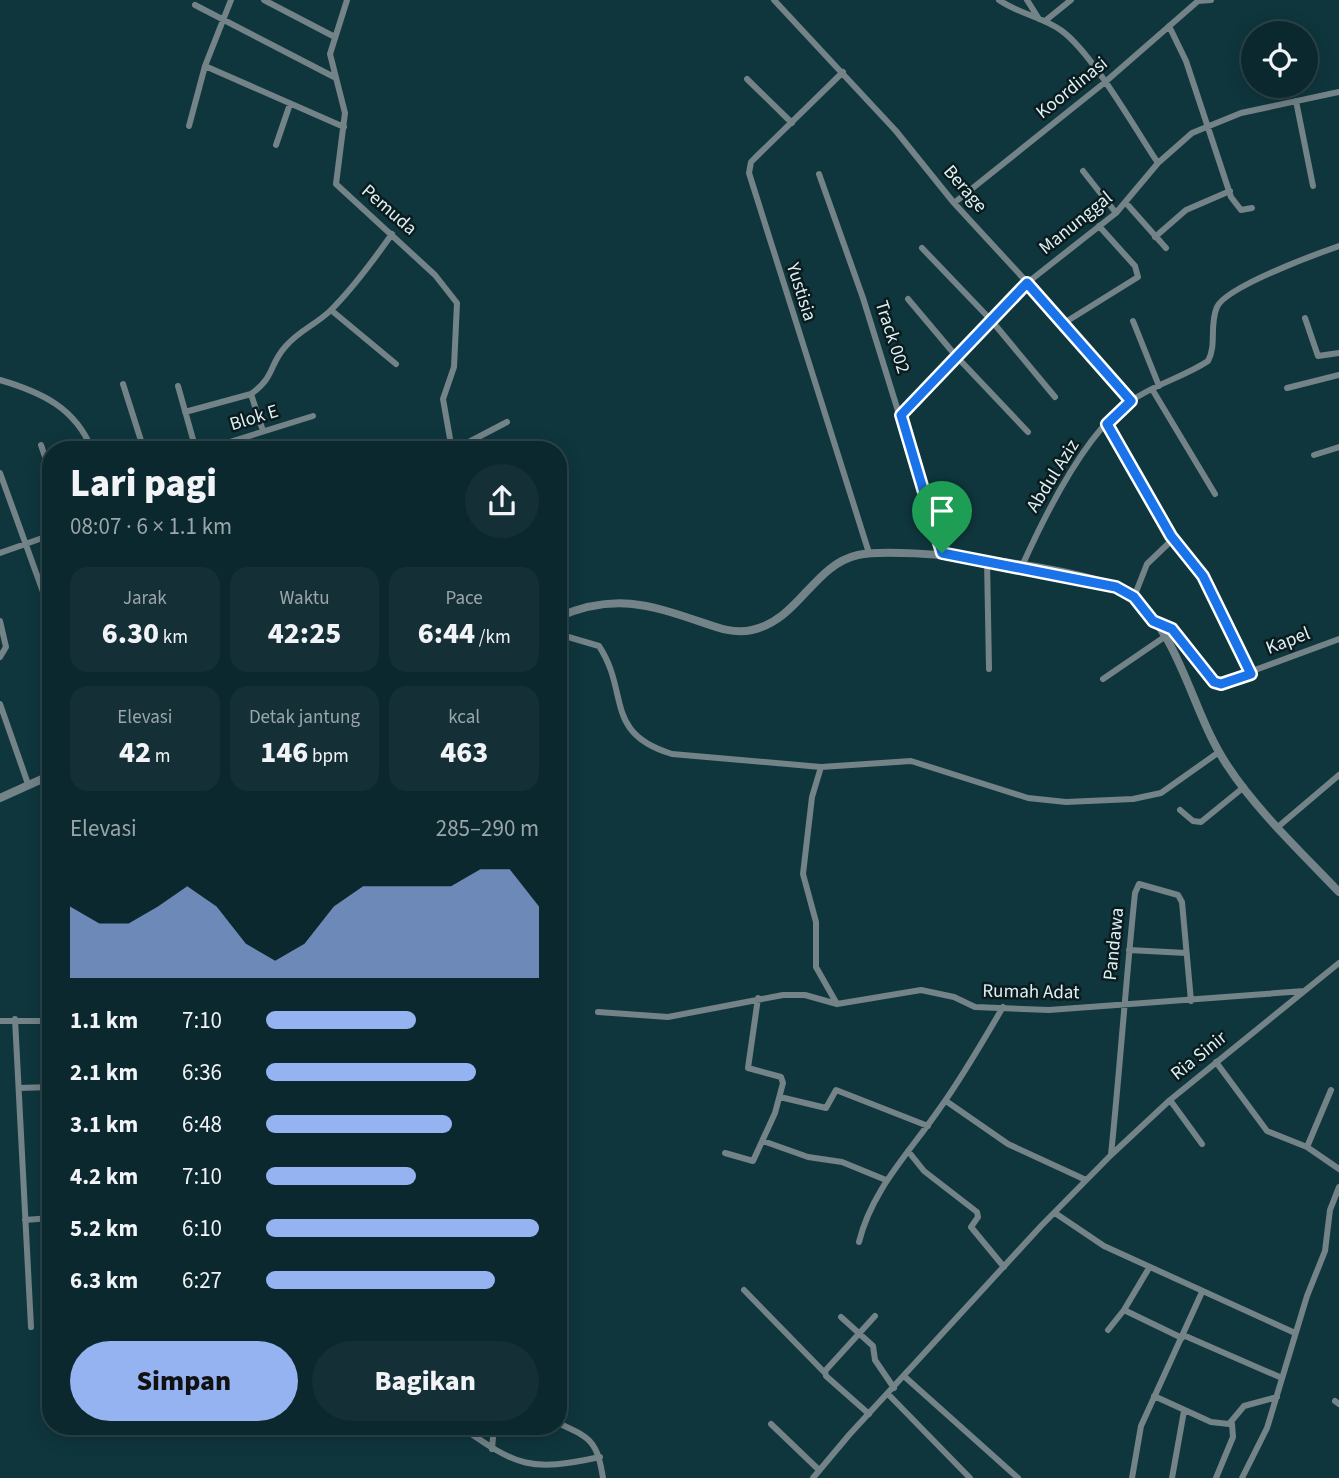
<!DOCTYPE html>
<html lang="id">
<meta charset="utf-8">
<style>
body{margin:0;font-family:"Source Sans 3",sans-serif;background:#143036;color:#f1f3f6;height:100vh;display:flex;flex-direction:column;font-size:26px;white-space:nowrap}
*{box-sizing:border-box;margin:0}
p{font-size:23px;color:#9aa6aa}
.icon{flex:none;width:38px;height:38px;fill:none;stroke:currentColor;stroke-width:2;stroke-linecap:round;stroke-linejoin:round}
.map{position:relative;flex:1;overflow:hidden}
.sheet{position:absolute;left:42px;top:441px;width:525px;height:994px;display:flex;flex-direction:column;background:#0b282e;border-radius:28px;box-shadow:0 4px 18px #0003,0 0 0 2px #2b444a}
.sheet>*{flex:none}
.controls{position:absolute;left:1241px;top:21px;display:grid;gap:14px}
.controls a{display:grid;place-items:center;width:77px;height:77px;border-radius:50%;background:#0b282e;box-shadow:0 4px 18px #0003,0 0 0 2px #2b444a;font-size:35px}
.pin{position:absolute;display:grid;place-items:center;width:60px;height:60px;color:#fff;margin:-72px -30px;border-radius:50% 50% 50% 0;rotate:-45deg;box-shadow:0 0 7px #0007}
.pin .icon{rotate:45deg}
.round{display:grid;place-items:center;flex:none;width:74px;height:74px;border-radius:37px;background:#143036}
.head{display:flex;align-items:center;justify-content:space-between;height:119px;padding:0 28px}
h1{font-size:38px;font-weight:800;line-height:52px}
.figures{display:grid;grid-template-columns:repeat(3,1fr);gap:10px;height:119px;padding:7px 28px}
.figures div{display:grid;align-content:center;border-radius:18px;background:#143036;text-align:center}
.figures b{font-size:30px;font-weight:800}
.figures small{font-size:19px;font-weight:400}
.figures p{font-size:19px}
.chart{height:196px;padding:14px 28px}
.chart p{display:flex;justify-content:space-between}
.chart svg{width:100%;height:126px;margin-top:7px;fill:#95b2f1;opacity:.7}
.action{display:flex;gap:14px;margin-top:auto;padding:14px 28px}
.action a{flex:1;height:80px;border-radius:42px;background:#95b2f1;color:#111;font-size:28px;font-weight:800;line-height:80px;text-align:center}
.action a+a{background:#143036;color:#f1f3f6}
ul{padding:0 28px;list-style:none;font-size:23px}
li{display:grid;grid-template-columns:112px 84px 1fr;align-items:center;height:52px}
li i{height:18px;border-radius:9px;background:#95b2f1}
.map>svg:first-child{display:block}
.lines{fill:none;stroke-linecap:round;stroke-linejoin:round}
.minor{stroke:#738387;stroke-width:6}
.tertiary{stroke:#738387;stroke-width:8}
.route-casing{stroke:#fff;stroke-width:14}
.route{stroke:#1a73e8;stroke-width:9}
.labels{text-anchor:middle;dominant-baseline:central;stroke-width:5;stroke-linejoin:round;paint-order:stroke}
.street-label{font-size:19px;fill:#dcf1f5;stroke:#0b1b1e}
</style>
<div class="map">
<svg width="1339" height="1478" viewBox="0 0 1339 1478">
<rect width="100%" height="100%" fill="#0f363d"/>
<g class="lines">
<path class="minor" d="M264,0L333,36
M347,0L330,54L345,113L336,184L435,275L457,303L454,367L443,399L452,450
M774,0L896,131L954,203L1085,345L1131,401
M999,0C1019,14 1043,17 1062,31C1093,54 1135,129 1158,163
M1027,0L1039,19
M195,5L336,78
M1045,21L1071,0
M1169,26L1186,61L1231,197L1241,210L1252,208
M205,66L344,127
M843,72L758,155L751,162L749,173L869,553
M747,79L792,123
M1296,101L1313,186
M189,126L205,66L231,0
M276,145L290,104
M1083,171L1116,213
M819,174L863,298L942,553
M954,203L1104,83L1198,1L1211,0
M1126,203L1166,248
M1155,237L1186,210L1230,191
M922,248L991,320L1055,397
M908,299L956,356L1028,432
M331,310L396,364
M1305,318L1318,356L1339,353
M1133,321L1159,386
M1064,323L1138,277L1135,266L1099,226
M0,380C41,392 76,408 92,450
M123,384L144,450
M178,386L196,450
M1287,388L1339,375
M1152,389L1215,494
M251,394L263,431
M185,412L251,394C275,377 269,365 285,347C298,331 317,324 331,310C354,287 373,261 392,234
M901,415L1027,283L1116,213L1158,163L1192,133L1241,113L1339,92
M1106,424L1172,540L1147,564L1134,597
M41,445L51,474
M204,450L313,416
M460,450L465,444L507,422
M1314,455L1339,447
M0,473L51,614
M1172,537L1203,576L1250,674
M0,553L51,535
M987,560L989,669
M1022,566C1044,517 1086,431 1131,401C1155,384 1184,377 1208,361C1217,345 1209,325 1217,307C1226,287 1316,254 1339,246
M0,621L6,647L0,657
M1154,621L1172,629L1217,684L1339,639
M558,634L599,646C630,693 603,733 672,754L821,767
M1103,679L1163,638
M0,704L28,784
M1180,810L1193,821L1201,822L1244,787
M1279,826L1339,775
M1129,950L1186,953
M837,1004L816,967V922L803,874L812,797L821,767L911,761L1028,798L1066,802L1133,799L1161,793L1219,752
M598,1012L668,1017L783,995H805L837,1004L921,990L954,997L975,1007L1049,1010L1304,991
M15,1019L31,1327
M0,1021H51
M1216,1062L1267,1131L1307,1147L1339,1169
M19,1088L51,1087
M780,1097L826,1108L836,1090L928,1126
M1170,1100L1202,1144
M946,1101L1008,1144L1086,1180
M763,1141L808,1157L842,1162L886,1180
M1307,1147L1331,1090
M908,1151L924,1171L977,1212L978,1217L971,1227L1004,1267
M725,1153L753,1161L775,1113L783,1083L781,1077L748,1068L758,998
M1111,1155C1120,1067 1126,980 1135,893L1139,884L1178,895L1182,902L1191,1001
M1055,1213L1104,1246L1295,1333
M25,1220L51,1218
M859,1242C872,1189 910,1152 940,1108C963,1076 983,1041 1003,1007
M744,1290L825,1373
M1124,1310L1182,1338
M841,1317L873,1346L875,1360L894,1388
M1108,1330L1124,1310L1149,1268
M1183,1335L1282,1378
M905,1377L1018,1478
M888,1394L970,1478
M1154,1396L1211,1422L1229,1424L1244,1406L1277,1397
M1335,1401L1339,1404
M869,1414L826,1376L825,1371L875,1316
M558,1423C591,1438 597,1441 603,1478
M771,1424L819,1470
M460,1426C518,1467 530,1472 600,1457
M492,1449L494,1426
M813,1478L849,1435L1041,1226L1111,1155L1170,1100L1339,963
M1132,1478L1141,1426L1202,1292
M1172,1478L1184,1411
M1216,1478L1233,1437L1232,1424
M1242,1478L1267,1428L1307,1296L1325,1251L1330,1210L1339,1187"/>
<path class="tertiary" d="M558,617C613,593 648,604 701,622C718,628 734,634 752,630C799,620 813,565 858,555C901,545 1100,569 1132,595C1182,638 1192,713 1227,765C1257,811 1301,852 1339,892
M0,798L51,775"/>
</g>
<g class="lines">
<g class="route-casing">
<path id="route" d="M1027,283L1131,401L1107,424L1171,536L1203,576L1251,674L1221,684L1214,682L1172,629L1153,621L1134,597L1116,587L942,553L901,415Z"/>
</g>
<use href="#route" class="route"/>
</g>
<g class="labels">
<g class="street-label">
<text transform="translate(1072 88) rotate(-39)">Koordinasi</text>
<text transform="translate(965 189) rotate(49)">Berage</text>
<text transform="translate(389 210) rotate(41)">Pemuda</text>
<text transform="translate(1076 223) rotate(-39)">Manunggal</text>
<text transform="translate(801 292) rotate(72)">Yustisia</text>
<text transform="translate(892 337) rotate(72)">Track 002</text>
<text transform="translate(254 418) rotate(-17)">Blok E</text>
<text transform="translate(1053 476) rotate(-58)">Abdul Aziz</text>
<text transform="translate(1288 641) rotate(-21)">Kapel</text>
<text transform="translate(1114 944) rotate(-84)">Pandawa</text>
<text transform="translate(1031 992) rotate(1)">Rumah Adat</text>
<text transform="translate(1199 1056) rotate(-39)">Ria Sinir</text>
</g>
</g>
</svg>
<div class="controls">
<a><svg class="icon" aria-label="locate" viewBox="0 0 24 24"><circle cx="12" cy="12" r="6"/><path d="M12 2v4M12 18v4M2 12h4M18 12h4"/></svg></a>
</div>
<div class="pin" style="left:942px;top:553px;background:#1e9e55"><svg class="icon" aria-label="arrive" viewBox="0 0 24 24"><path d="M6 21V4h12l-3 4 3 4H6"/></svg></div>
<section class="sheet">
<div class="head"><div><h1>Lari pagi</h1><p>08:07 · 6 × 1.1 km</p></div><a class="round"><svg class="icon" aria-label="share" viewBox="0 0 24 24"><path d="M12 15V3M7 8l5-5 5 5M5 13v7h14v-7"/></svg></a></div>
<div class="figures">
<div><p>Jarak</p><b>6.30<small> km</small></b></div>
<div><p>Waktu</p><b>42:25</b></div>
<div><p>Pace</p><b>6:44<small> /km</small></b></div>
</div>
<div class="figures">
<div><p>Elevasi</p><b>42<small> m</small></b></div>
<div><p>Detak jantung</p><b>146<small> bpm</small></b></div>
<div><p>kcal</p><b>463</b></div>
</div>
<div class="chart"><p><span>Elevasi</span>285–290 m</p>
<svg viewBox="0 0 160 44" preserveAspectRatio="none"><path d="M0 44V19L10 25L20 25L30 19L40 12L50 19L60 32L70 38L80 32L90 19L100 12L110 12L120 12L130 12L140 6L150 6L160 19V44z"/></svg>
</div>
<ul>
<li><b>1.1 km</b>7:10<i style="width:55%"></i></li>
<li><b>2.1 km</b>6:36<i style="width:77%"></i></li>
<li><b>3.1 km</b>6:48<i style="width:68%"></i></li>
<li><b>4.2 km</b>7:10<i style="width:55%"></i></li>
<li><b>5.2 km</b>6:10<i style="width:100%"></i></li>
<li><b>6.3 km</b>6:27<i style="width:84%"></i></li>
</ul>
<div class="action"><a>Simpan</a><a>Bagikan</a></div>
</section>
</div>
